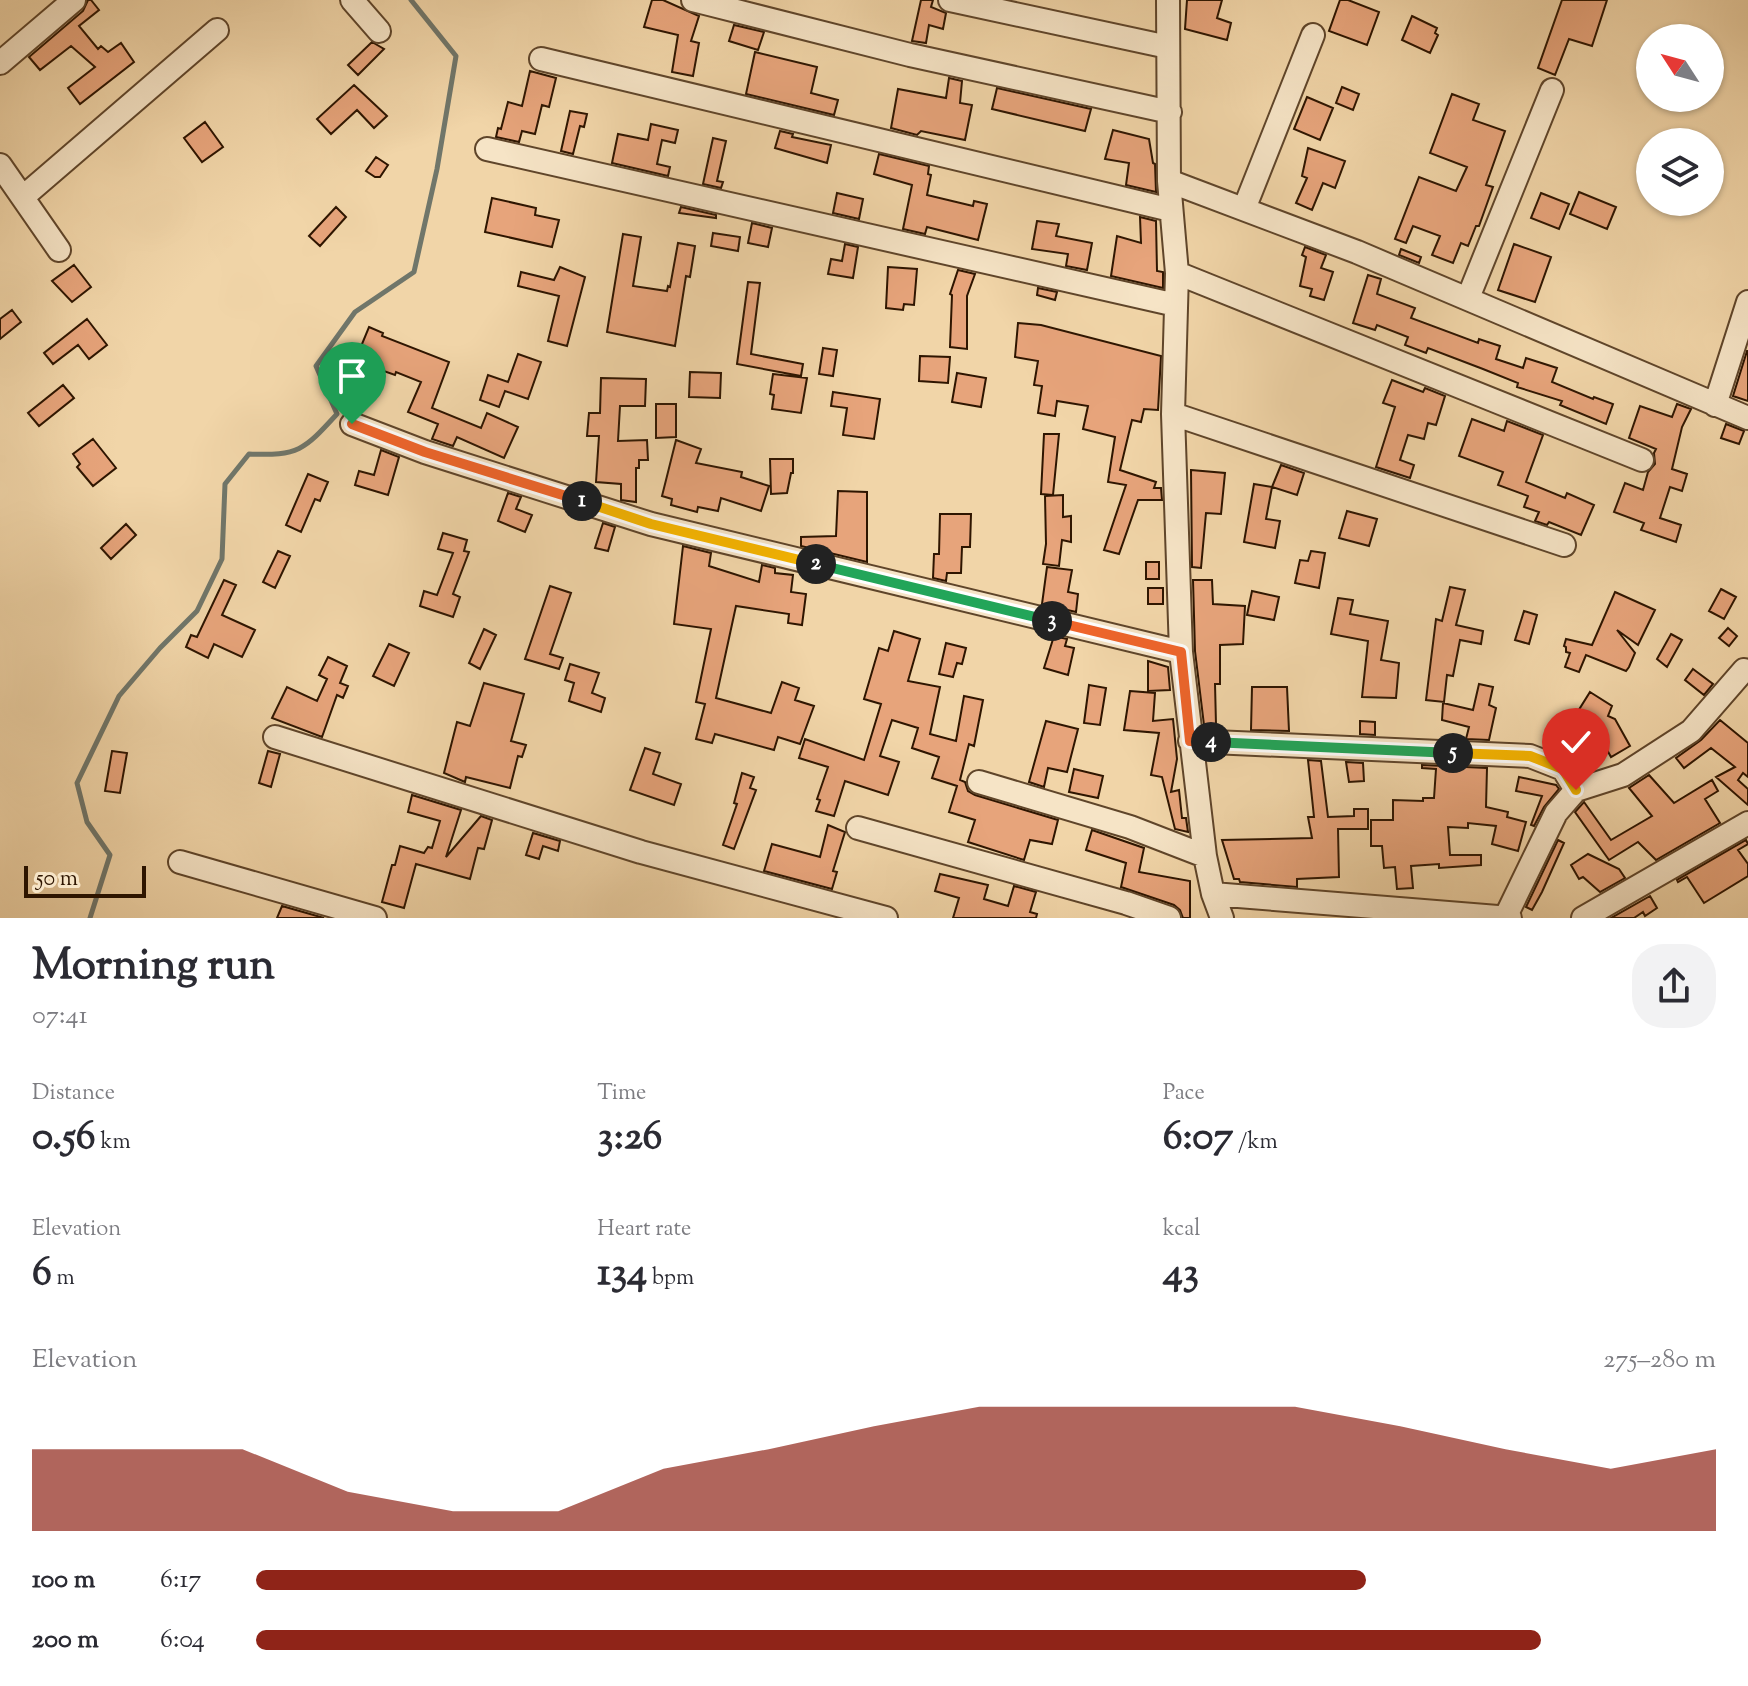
<!DOCTYPE html>
<meta charset="utf-8">
<style>
body{margin:0;font-family:"Sorts Mill Goudy",serif;background:#f2f2f3;color:#2b2b33;height:100vh;display:flex;flex-direction:column;font-size:30px;white-space:nowrap}
*{box-sizing:border-box;margin:0}
p{font-size:26px;color:#7c7c81}
.icon{flex:none;width:44px;height:44px;fill:none;stroke:currentColor;stroke-width:2;stroke-linecap:round;stroke-linejoin:round}
.map{position:relative;height:918px;overflow:hidden}
.side{display:flex;flex-direction:column;background:#fff;flex:1}
.side>*{flex:none}
.needle{width:52px;rotate:306deg}
.tools{position:absolute;left:1636px;top:24px;display:grid;gap:16px}
.tools a{display:grid;place-items:center;width:88px;height:88px;border-radius:50%;background:#fff;box-shadow:0 2px 6px #0004;font-size:40px}
.scale{position:absolute;left:24px;bottom:20px;width:122px;box-sizing:border-box;padding-left:8px;border:4px solid #2e1500;border-top:0;font-size:22px;line-height:28px;white-space:nowrap;color:#2e1500;-webkit-text-stroke:6px #f6e4c6;paint-order:stroke}
.pin{position:absolute;display:grid;place-items:center;width:68px;height:68px;color:#fff;margin:-82px -34px;border-radius:50% 50% 50% 0;rotate:-45deg;box-shadow:0 0 8px #0007}
.pin .icon{rotate:45deg}
.km{position:absolute;width:40px;height:40px;margin:-20px;border-radius:50%;background:#222;color:#fff;font-size:22px;line-height:40px;text-align:center}
.round{display:grid;place-items:center;flex:none;width:84px;height:84px;border-radius:32px;background:#f2f2f3}
.headline{display:flex;align-items:center;justify-content:space-between;height:136px;padding:0 32px}
h1{font-size:44px;font-weight:800;line-height:60px}
.metrics{display:grid;grid-template-columns:repeat(3,1fr);gap:12px;height:136px;padding:8px 32px}
.metrics div{display:grid;align-content:center}
.metrics b{font-size:40px;font-weight:800}
.metrics small{font-size:22px;font-weight:400}
.metrics p{font-size:22px}
.chart{height:224px;padding:16px 32px}
.chart p{display:flex;justify-content:space-between}
.chart svg{width:100%;height:144px;margin-top:8px;fill:#8f2418;opacity:.7}
ul{padding:0 32px;list-style:none;font-size:26px}
li{display:grid;grid-template-columns:128px 96px 1fr;align-items:center;height:60px}
li i{height:20px;border-radius:10px;background:#8f2418}
.map>svg:first-child{display:block}
.lines{fill:none;stroke-linecap:round;stroke-linejoin:round}
.stream{stroke:#70766a;stroke-width:5}
.building{fill:#e7a47b;stroke:#2e1500;stroke-width:2}
.minor-casing{stroke:#5f452a;stroke-width:26}
.minor{stroke:#f6e4c6;stroke-width:22}
.split-1-casing{stroke:#fff;stroke-width:16}
.split-2-casing{stroke:#fff;stroke-width:16}
.split-3-casing{stroke:#fff;stroke-width:16}
.split-4-casing{stroke:#fff;stroke-width:16}
.split-5-casing{stroke:#fff;stroke-width:16}
.split-6-casing{stroke:#fff;stroke-width:16}
.split-1{stroke:#f0652b;stroke-width:10}
.split-2{stroke:#f5b400;stroke-width:10}
.split-3{stroke:#22a559;stroke-width:10}
.split-4{stroke:#f0652b;stroke-width:10}
.split-5{stroke:#22a559;stroke-width:10}
.split-6{stroke:#f5b400;stroke-width:10}
</style>
<div class="map">
<svg width="1748" height="918" viewBox="0 0 1748 918">
<rect width="100%" height="100%" fill="#f1d5a8"/>
<filter id="stains"><feTurbulence type="fractalNoise" baseFrequency=".0025" numOctaves="4"/><feColorMatrix values="0 0 0 0 .2 0 0 0 0 .09 0 0 0 0 .02 0 0 0 .5 -.17"/></filter>
<radialGradient id="worn" r=".72"><stop offset=".6" stop-color="#630" stop-opacity="0"/><stop offset="1" stop-color="#630" stop-opacity=".3"/></radialGradient>
<g class="lines">
<path class="stream" d="M90,918L110,855L87,822L77,783L119,696L160,648L197,611L222,559L225,484L249,454C299,456 304,450 337,414L316,366L355,312L414,272L437,169L456,56L411,0"/>
</g>
<path class="building" d="M88,0H91L99,10L79,26L98,49L101,46L108,52L121,43L134,62L80,104L68,88L95,67L71,46L40,70L29,57L83,11Z
M652,0H663L699,16L691,41L699,43L693,76L672,72L678,35L644,27Z
M921,0H933L931,7L946,13L943,29L929,25L926,43L912,41Z
M1187,0H1222L1217,18L1231,23L1227,40L1185,29Z
M1340,0H1348L1379,12L1367,45L1329,31Z
M1562,0H1607L1592,46L1569,39L1555,75L1538,68Z
M1412,16L1437,28L1435,33L1438,35L1430,53L1402,40Z
M734,25L764,32L758,50L729,41Z
M372,42L384,49L358,75L348,65Z
M755,52L817,67L811,93L838,100L834,115L746,94Z
M530,71L556,78L549,107L542,105L535,134L522,131L519,142L496,137L498,128L501,129L508,102L522,106Z
M949,78L962,81L960,103L972,105L965,140L921,131L917,135L891,128L898,89L946,98Z
M354,85L387,116L374,128L357,110L331,134L317,119Z
M1342,87L1359,94L1353,110L1336,103Z
M997,88L1091,109L1085,131L992,109Z
M1452,94L1479,104L1473,120L1505,131L1486,185L1493,187L1479,226H1476L1468,246L1461,243L1453,263L1432,255L1440,236L1413,226L1406,243L1395,239L1419,177L1456,191L1467,167L1430,153Z
M1307,97L1333,108L1320,140L1294,129Z
M570,111L587,114L584,127L580,126L573,154L561,151Z
M205,122L223,147L202,162L184,138Z
M651,124L678,130L675,143L662,140L657,164L670,167L668,176L612,163L618,134L648,140Z
M1113,130L1149,139L1153,163L1155,164L1156,192L1126,185L1129,163L1105,159Z
M780,131L793,134L792,137L831,145L827,163L775,148Z
M713,138L726,141L717,181L723,182L721,188L703,184Z
M1308,148L1345,161L1335,188L1323,183L1312,210L1296,203L1307,178L1302,176Z
M879,154L929,166L928,174L931,175L927,195L973,206L974,201L987,204L978,240L927,227L925,234L903,229L912,185L874,174Z
M376,157L388,165L380,177H375L366,171Z
M1579,192L1616,207L1607,229L1570,214Z
M837,193L863,199L859,219L833,213Z
M1541,193L1569,204L1559,229L1531,218Z
M492,198L536,208L535,215L559,220L552,247L485,232Z
M336,207L346,217L320,246L309,236Z
M681,207L716,215V218L679,213Z
M1140,217L1156,221L1157,271L1163,272V288L1111,276L1117,236L1141,243Z
M1037,221L1059,224L1056,236L1092,243L1087,270L1066,266L1068,254L1032,249Z
M752,223L772,228L768,247L748,243Z
M713,233L740,237L738,251L711,246Z
M623,234L641,237L633,286L667,291L668,286L670,287L678,243L695,246L690,277L686,276L675,346L607,332Z
M845,244L858,247L853,278L828,274L831,259L842,261Z
M1514,244L1551,257L1535,302L1498,290Z
M1305,247L1326,255L1321,268L1333,272L1324,300L1310,296L1312,289L1300,286L1306,257L1302,255Z
M1401,249L1421,257L1419,263L1399,255Z
M74,265L91,287L72,302L52,281Z
M560,267L585,277L567,346L548,341L559,296L518,286L521,272L554,280Z
M888,267L917,269L914,305L904,304L903,310L886,308Z
M958,270L975,274L967,296V349L950,347L952,295L950,294Z
M1368,275L1381,279L1377,294L1415,308L1411,318L1478,343L1479,339L1500,346L1496,359L1523,368L1526,358L1557,368L1552,382L1593,399L1594,397L1613,404L1606,424L1560,405L1562,401L1517,387L1518,383L1483,369L1428,348L1426,353L1405,345L1408,337L1377,325L1375,330L1353,323Z
M748,282L760,283L751,354L803,364L801,376L737,364Z
M1038,288L1057,292L1055,300L1037,295Z
M12,310L21,322L0,339V319Z
M87,319L107,345L89,359L78,345L53,364L44,353Z
M1018,323L1041,325L1161,356L1158,410L1144,409L1141,422L1132,420L1120,470L1156,482L1154,488H1161L1162,500H1138L1119,554L1104,550L1126,485L1108,482L1115,437L1083,429L1088,406L1057,401L1055,416L1038,413L1042,386L1034,385L1038,361L1015,357Z
M369,327L383,333L382,336L449,362L432,408L481,428L487,413L518,427L504,458L457,437L453,446L432,439L438,424L408,412L421,382L396,372L395,375L355,361Z
M823,348L837,350L833,376L819,374Z
M1747,351H1748V401L1733,396Z
M518,354L541,362L528,399L505,391L499,407L480,400L488,375L508,382Z
M920,356L950,357L948,383L919,381Z
M690,372L721,373L720,398L689,397Z
M957,373L986,378L981,407L952,402Z
M773,374L807,378L801,413L772,409L774,395L770,394Z
M601,378L646,379L645,406H620L618,441L647,440L648,460H639V468H636V502L621,500V484L596,482L599,436H587L589,413H600Z
M1392,380L1423,392L1425,388L1445,396L1436,425L1428,423L1424,439L1408,435L1400,460L1414,465L1410,478L1376,467L1395,407L1383,403Z
M63,385L74,398L39,426L28,413Z
M833,392L880,399L874,439L843,435L847,408L831,406Z
M656,404H676V437L656,438Z
M1677,404L1691,409L1682,427L1672,469L1687,474L1682,491L1670,487L1660,518L1681,525L1676,542L1641,530L1644,523L1614,512L1625,483L1643,490L1648,472L1655,464L1654,453L1656,449L1629,438L1640,406L1672,417Z
M1472,419L1504,431L1507,421L1543,435L1526,482L1565,498L1567,493L1594,505L1581,535L1549,522L1547,525L1535,521L1539,512L1524,507L1528,496L1498,485L1503,472L1459,456Z
M1726,424L1744,431L1739,444L1721,438Z
M1044,434H1059L1053,495L1041,494Z
M93,439L116,468L93,486L77,467L80,464L73,454Z
M676,440L701,449L696,463L742,472L741,477L769,486L761,511L721,498L718,511L698,507L697,512L671,505L672,499L662,496Z
M381,450L399,457L388,495L355,485L359,471L374,475Z
M770,459H793V473H791L787,493L771,494Z
M1281,465L1304,473L1297,495L1272,487Z
M1191,470L1225,473L1221,514L1206,513L1201,568L1192,567Z
M308,474L328,482L320,501L315,499L301,532L286,525Z
M1254,484L1272,487L1266,519L1280,521L1275,548L1244,542Z
M838,491L867,492V562L801,546V537L836,536Z
M508,493L521,497L516,509L532,515L525,532L498,521Z
M1063,495V517L1071,516V542L1062,540L1059,566L1043,564L1046,544L1045,496Z
M1347,511L1377,519L1369,546L1339,538Z
M940,514H971L970,547H962L961,573H947L946,581L933,578L934,554H939Z
M603,523L615,527L608,551L595,548Z
M126,524L136,535L111,559L101,548Z
M443,533L467,540L464,551L469,552L453,594L460,597L453,617L420,606L424,591L437,595L453,553L438,549Z
M683,546L711,553L709,566L759,582L762,565L775,568V573L793,575L791,592L806,594L802,625L788,623L789,614L736,606L716,698L771,713L782,682L799,688L795,700L814,706L800,744L778,737L774,750L715,734L712,743L696,739L705,704L696,702L711,629L674,624Z
M278,551L290,556L275,588L263,582Z
M1311,551L1325,553L1319,588L1295,583L1300,560L1308,561Z
M1146,562H1159V579H1146Z
M1047,567L1072,570L1068,592L1078,594L1076,612L1042,604Z
M224,580L236,585L222,615L255,630L242,657L214,644L208,658L186,647L191,635L197,637Z
M1193,580H1212L1213,604L1245,606L1243,644L1220,645V684H1215L1216,724L1204,725L1195,651Z
M550,586L571,593L550,654L563,658L559,669L525,659Z
M1450,587L1465,590L1456,625L1483,631L1481,644L1460,640L1453,676L1447,675L1444,702L1426,700L1436,619L1442,621Z
M1148,588H1163V604H1148Z
M1721,589L1736,597L1724,619L1709,611Z
M1252,591L1279,597L1274,620L1247,615Z
M1615,592L1655,610L1638,645L1617,630L1635,653L1629,667L1626,671L1586,655L1579,672L1565,667L1570,653L1566,652V647L1564,646L1566,639L1592,645Z
M1338,598L1353,600L1350,614L1388,621L1381,660L1399,663L1396,698L1362,697L1368,641L1331,634Z
M1524,611L1537,615L1529,644L1515,640Z
M1728,628L1737,636L1729,646L1719,638Z
M484,629L496,635L480,669L469,663Z
M894,631L920,639L908,681L940,687L930,734L956,741L964,696L983,700L974,746L969,744L960,780L965,782L968,791L975,795L1058,820L1052,844L1030,840L1024,860L968,842L975,820L949,812L957,786L932,778L939,757L912,748L918,728L892,720L880,756L899,762L888,795L845,781L834,816L816,811L820,800L817,799L828,767L799,758L805,739L864,760L881,704L864,699L879,648L888,651Z
M1671,634L1682,640L1667,667L1657,659Z
M1054,636L1067,639L1065,646L1074,648L1068,675L1044,668Z
M946,643L966,648L962,664L957,663L953,677L939,674Z
M389,644L409,653L394,686L373,676Z
M328,657L347,666L340,683L348,686L343,698L337,695L322,737L272,718L287,687L317,701L327,679L319,675Z
M1148,661L1168,667L1170,690L1148,691Z
M570,664L599,673L592,693L605,698L601,712L569,701L574,683L565,680Z
M1693,669L1713,684L1704,695L1685,680Z
M484,683L524,694L511,741L526,745L522,757L518,756L510,788L466,777L465,782L444,773L457,722L470,726Z
M1479,684L1493,687L1489,705L1496,708L1489,740L1466,739L1469,727L1442,720L1443,703L1473,710Z
M1089,685L1106,688L1100,725L1084,723Z
M1252,687H1287L1289,731L1251,730Z
M1130,691L1155,693L1153,721L1173,719L1177,759L1171,792L1179,790L1182,818H1186L1188,832L1175,829L1162,777L1151,775L1159,733L1124,730Z
M1590,692L1612,706L1608,716L1615,719L1630,746L1611,757L1596,730L1590,739L1570,724Z
M1720,720L1748,743V777L1743,773L1738,780L1748,789V805L1716,777L1735,767L1711,748L1684,768L1676,758L1701,740Z
M1046,721L1078,729L1067,772L1048,768L1044,787L1029,782Z
M1360,721L1375,722V735L1360,734Z
M645,748L660,753L653,774L681,784L674,805L630,790Z
M112,751L127,753L120,793L105,791Z
M268,751L280,754L271,787L259,783Z
M1308,760L1321,761L1328,817L1354,816V809H1368V829H1338L1339,877L1297,879V887L1240,882L1239,879H1234L1222,840L1312,838L1308,817H1314Z
M1346,762L1363,763L1364,781L1349,782Z
M1422,765L1487,768L1486,807L1508,812L1507,817L1526,822L1518,851L1492,844L1496,826L1468,823V828L1448,827L1450,855H1481V865L1439,868V864L1411,866L1413,888L1397,889L1395,867L1384,868L1382,846H1371V820H1393V800L1423,801V798H1434L1436,769L1422,768Z
M1074,769L1103,776L1098,798L1069,792Z
M742,773L754,777L750,788L756,790L734,849L723,845L737,804L734,803Z
M1649,775L1674,803L1712,780L1718,791L1705,799L1720,823L1656,860L1638,842L1609,860L1575,812L1584,802L1611,840L1652,816L1629,788Z
M1519,777L1556,785L1559,789L1544,807L1534,826L1531,825L1542,796L1516,791Z
M412,795L461,810L446,857L481,816L492,820L484,849L478,848L470,879L416,864L404,908L382,902L392,865H395L400,846L424,853L428,847L432,848L440,821L408,812Z
M828,825L845,832L833,871L837,872L832,889L764,871L772,844L820,857Z
M1092,830L1144,848L1139,872L1190,881V918H1183L1180,910L1174,905L1121,887L1126,863L1086,850Z
M533,833L560,841L558,851L543,846L539,859L526,855Z
M1558,840L1564,843L1542,892L1532,910L1526,907Z
M1746,840L1748,844L1738,850L1748,864V876L1704,903L1687,877L1678,882L1677,880Z
M1588,854L1619,869L1625,878L1600,892L1583,877L1579,879L1571,865Z
M940,874L988,885L984,899L1008,906L1014,886L1036,892L1030,912L1037,914L1036,918H953L959,898L935,891Z
M1650,896L1657,908L1645,916L1643,912L1634,918H1611Z
M282,906L324,918H277Z"/>
<g class="lines">
<g class="minor-casing">
<path id="minor" d="M352,0L379,31
M693,0L910,55L1170,112
M950,0L1168,47
M1168,0L1169,181L1177,273L1173,414L1181,652L1205,856L1213,894L1222,918
M541,59L1171,210
M0,63L74,0
M487,149L1176,305
M0,165L59,250
M1169,181L1357,252L1748,418
M23,197L217,30
M1244,209L1313,35
M1177,273L1642,460
M1468,298L1552,90
M1715,405L1748,302
M1173,414L1564,545
M352,424L425,452L651,524L1181,652
M275,737L641,852L886,918
M1190,741L1530,756L1563,769L1576,790
M979,782L1130,827L1205,856
M858,828L1126,903L1169,918
M180,862L375,918
M1213,894L1510,918
M1506,916L1556,813L1576,790L1623,775L1691,731L1744,670
M1583,918L1748,823"/>
</g>
<use href="#minor" class="minor"/>
</g>
<g class="lines">
<g class="split-1-casing">
<path id="split-1" d="M352,424L425,452L582,501"/>
</g>
<g class="split-2-casing">
<path id="split-2" d="M582,501L651,524L816,564"/>
</g>
<g class="split-3-casing">
<path id="split-3" d="M816,564L1052,621"/>
</g>
<g class="split-4-casing">
<path id="split-4" d="M1052,621L1181,652L1190,741L1211,742"/>
</g>
<g class="split-5-casing">
<path id="split-5" d="M1211,742L1453,753"/>
</g>
<g class="split-6-casing">
<path id="split-6" d="M1453,753L1530,756L1563,769L1576,790"/>
</g>
<use href="#split-1" class="split-1"/>
<use href="#split-2" class="split-2"/>
<use href="#split-3" class="split-3"/>
<use href="#split-4" class="split-4"/>
<use href="#split-5" class="split-5"/>
<use href="#split-6" class="split-6"/>
</g>
<rect width="100%" height="100%" filter="url(#stains)"/>
<rect width="100%" height="100%" fill="url(#worn)"/>
</svg>
<div class="tools">
<a><svg class="needle" viewBox="-14 -14 28 28"><path d="M0-13l5 13h-10z" fill="#e53935"/><path d="M0 13l5-13h-10z" fill="#7c7c81"/></svg></a>
<a><svg class="icon" aria-label="layers" viewBox="0 0 24 24"><path d="M12 4l9 5-9 5-9-5zM3 14l9 5 9-5"/></svg></a>
</div>
<div class="scale">50 m</div>
<div class="pin" style="left:352px;top:424px;background:#1e9e55"><svg class="icon" aria-label="arrive" viewBox="0 0 24 24"><path d="M6 21V4h12l-3 4 3 4H6"/></svg></div>
<div class="pin" style="left:1576px;top:790px;background:#d93025"><svg class="icon" aria-label="check" viewBox="0 0 24 24"><path d="M5 12l5 5 9-10"/></svg></div>
<b class="km" style="left:582px;top:501px">1</b>
<b class="km" style="left:816px;top:564px">2</b>
<b class="km" style="left:1052px;top:621px">3</b>
<b class="km" style="left:1211px;top:742px">4</b>
<b class="km" style="left:1453px;top:753px">5</b>
</div>
<section class="side">
<div class="headline"><div><h1>Morning run</h1><p>07:41</p></div><a class="round"><svg class="icon" aria-label="share" viewBox="0 0 24 24"><path d="M12 15V3M7 8l5-5 5 5M5 13v7h14v-7"/></svg></a></div>
<div class="metrics">
<div><p>Distance</p><b>0.56<small> km</small></b></div>
<div><p>Time</p><b>3:26</b></div>
<div><p>Pace</p><b>6:07<small> /km</small></b></div>
</div>
<div class="metrics">
<div><p>Elevation</p><b>6<small> m</small></b></div>
<div><p>Heart rate</p><b>134<small> bpm</small></b></div>
<div><p>kcal</p><b>43</b></div>
</div>
<div class="chart"><p><span>Elevation</span>275–280 m</p>
<svg viewBox="0 0 160 44" preserveAspectRatio="none"><path d="M0 44V19L10 19L20 19L30 32L40 38L50 38L60 25L70 19L80 12L90 6L100 6L110 6L120 6L130 12L140 19L150 25L160 19V44z"/></svg>
</div>
<ul>
<li><b>100 m</b>6:17<i style="width:76%"></i></li>
<li><b>200 m</b>6:04<i style="width:88%"></i></li>
</ul>
</section>
